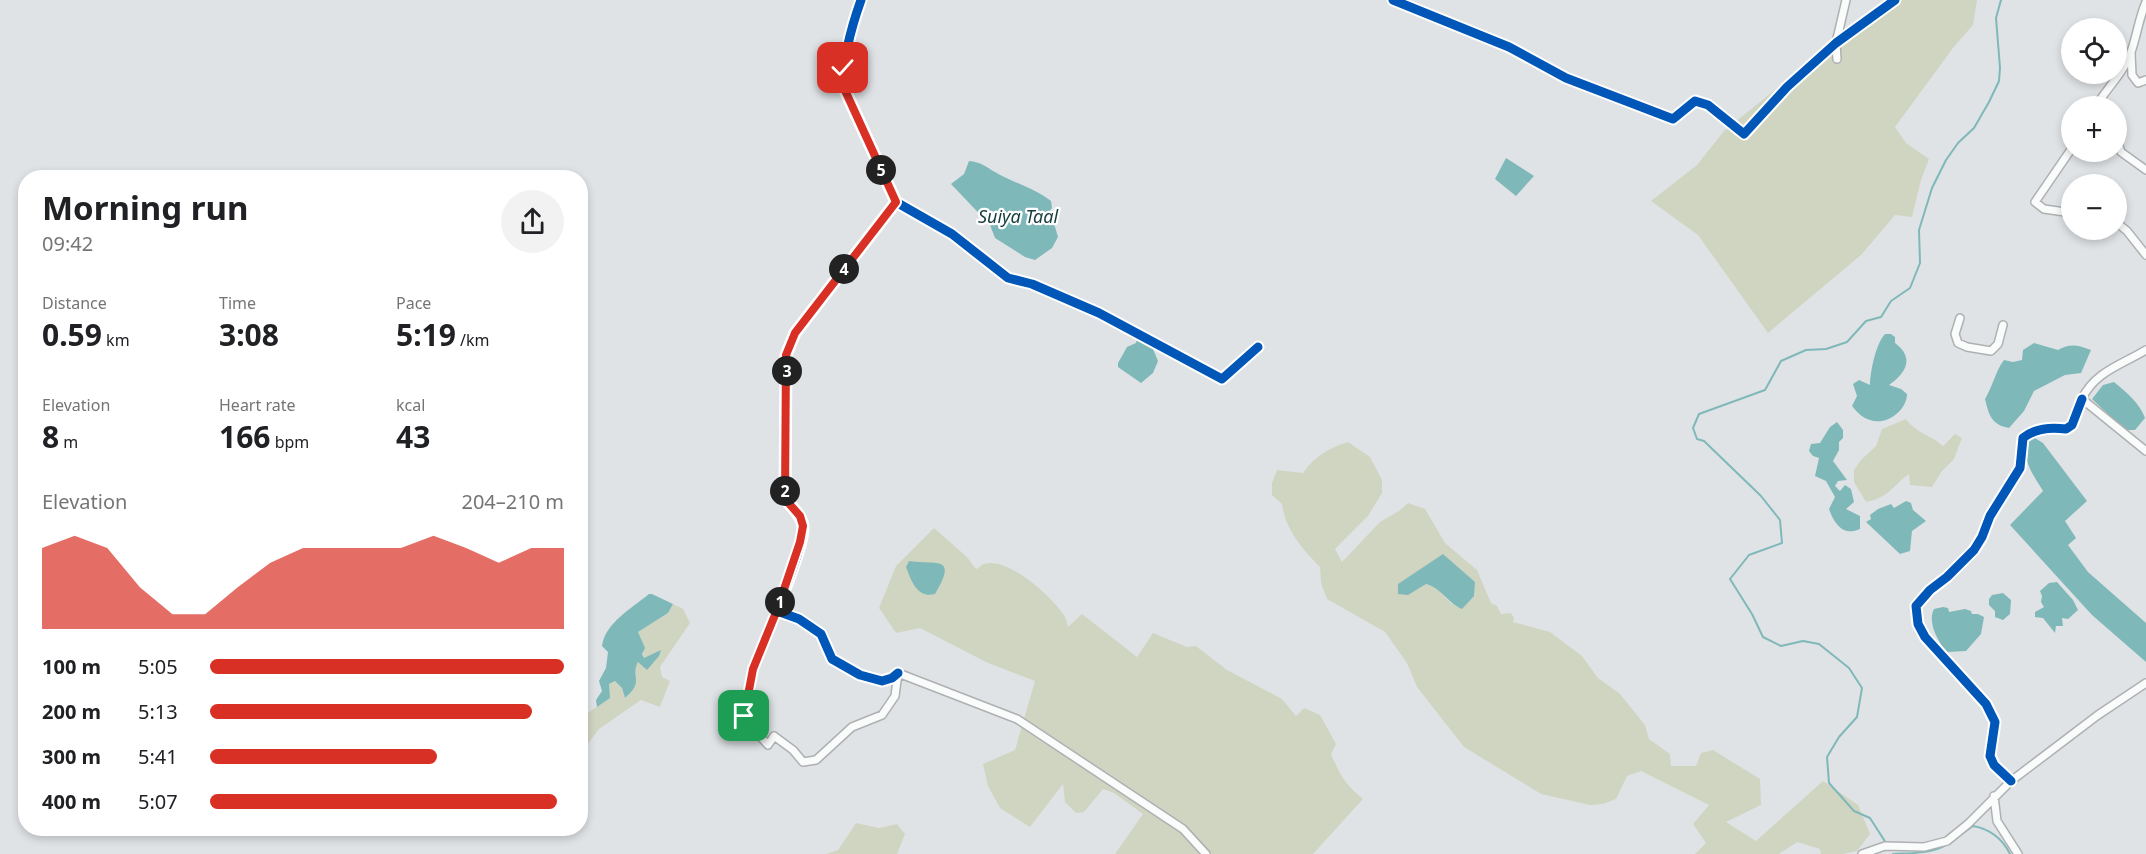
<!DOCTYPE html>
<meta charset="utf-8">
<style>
body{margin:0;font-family:"Noto Sans",sans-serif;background:#f2f2f2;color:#202124;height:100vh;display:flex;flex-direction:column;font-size:22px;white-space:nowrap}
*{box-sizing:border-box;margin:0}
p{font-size:20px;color:#757577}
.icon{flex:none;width:33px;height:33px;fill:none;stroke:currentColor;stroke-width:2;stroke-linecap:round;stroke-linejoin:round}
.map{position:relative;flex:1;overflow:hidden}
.drawer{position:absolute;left:18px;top:170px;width:570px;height:666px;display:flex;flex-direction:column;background:#fff;border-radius:24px;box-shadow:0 3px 9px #0003}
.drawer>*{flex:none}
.buttons{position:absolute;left:2061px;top:18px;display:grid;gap:12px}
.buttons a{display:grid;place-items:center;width:66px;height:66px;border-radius:50%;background:#fff;box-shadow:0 3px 9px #0003;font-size:30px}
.pin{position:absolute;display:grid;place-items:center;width:51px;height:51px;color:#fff;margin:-26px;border-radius:12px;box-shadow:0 3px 9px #0006}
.km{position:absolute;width:30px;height:30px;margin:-15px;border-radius:50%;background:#222;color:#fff;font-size:16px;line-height:30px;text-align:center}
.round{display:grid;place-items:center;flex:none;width:63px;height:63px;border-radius:32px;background:#f2f2f2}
.summary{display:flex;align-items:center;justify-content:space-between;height:102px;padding:0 24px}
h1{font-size:33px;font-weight:700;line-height:45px}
.figures{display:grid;grid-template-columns:repeat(3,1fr);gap:9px;height:102px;padding:6px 24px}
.figures div{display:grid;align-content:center}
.figures b{font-size:30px;font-weight:700}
.figures small{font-size:16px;font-weight:400}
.figures p{font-size:16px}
.chart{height:168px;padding:12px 24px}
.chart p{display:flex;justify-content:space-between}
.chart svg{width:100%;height:108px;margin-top:6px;fill:#d93025;opacity:.7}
ul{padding:0 24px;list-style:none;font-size:20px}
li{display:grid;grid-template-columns:96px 72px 1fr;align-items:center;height:45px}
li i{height:15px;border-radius:8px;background:#d93025}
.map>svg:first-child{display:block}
.green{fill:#d0d5c2;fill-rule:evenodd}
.water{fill:#7fb8b9}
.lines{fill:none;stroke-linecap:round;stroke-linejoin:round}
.stream{stroke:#7fb8b9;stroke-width:2}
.minor-casing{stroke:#aeb0b2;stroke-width:10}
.tertiary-casing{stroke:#aeb0b2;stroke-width:12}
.minor{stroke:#fafbfb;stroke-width:7}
.tertiary{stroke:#fafbfb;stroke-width:9}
.cycleway-casing{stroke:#fff;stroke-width:13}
.cycleway{stroke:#0057b8;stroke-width:9}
.route-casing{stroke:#fff;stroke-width:12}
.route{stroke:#d93025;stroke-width:8}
.labels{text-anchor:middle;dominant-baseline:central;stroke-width:4.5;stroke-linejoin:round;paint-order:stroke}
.water-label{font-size:18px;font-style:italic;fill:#163d3d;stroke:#fff}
</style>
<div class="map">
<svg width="2146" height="854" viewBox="0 0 2146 854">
<rect width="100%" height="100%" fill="#e0e3e6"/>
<path class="green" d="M1893,0H1977L1973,25L1953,48L1895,127L1906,143L1929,159L1921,180L1912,217L1895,215L1861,255L1768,333L1698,235L1651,201L1697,165L1724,131L1818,55Z
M1906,419C1917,434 1930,434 1943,446L1955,434L1962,438L1954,459L1942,471L1932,487L1910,485L1909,474C1891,487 1890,497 1866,502L1854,482V470L1861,460L1876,446L1882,429Z
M1348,442L1370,457L1382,480V493L1368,516L1335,549L1342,562L1380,522L1399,511L1408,503L1425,509L1445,543L1477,570L1491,603L1497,606L1501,614L1511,613L1514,618L1513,622L1550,632L1582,656L1598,678L1620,694L1645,725L1649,739L1670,754L1671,766H1696L1701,753L1713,750L1760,779L1761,805L1726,822L1756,841L1823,781L1858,805L1870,834L1857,851L1843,854H1821L1820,849L1797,842L1779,854H1695L1706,843L1693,824L1709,805L1641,771L1627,776L1616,799L1603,804L1590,805L1541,794L1464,747L1417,687L1407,663L1385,632L1327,599L1321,583L1320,567C1303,550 1285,529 1282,504L1272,495V483L1277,470L1303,473C1315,456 1329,448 1348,442ZM1443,554L1475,583L1452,604L1434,586L1426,584Z
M934,528L967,557L976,569C979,568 981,565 984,564C1007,556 1051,596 1063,614C1066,617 1067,623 1068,627L1082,614L1137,657L1153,633L1187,647L1196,646L1227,670L1282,699L1296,716L1304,708L1320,715L1336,744L1331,754C1340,775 1345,784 1363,799L1313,854H1115L1143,814L1114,793L1103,789L1084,812L1076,813L1065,802L1063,784L1030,827L1000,808L988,786L983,764L1015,750L1035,681L986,662L920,628L896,633L879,608L896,566Z
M673,604L683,609L690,623L660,667L662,677L670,681L660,707L641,700L599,729L581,753V718L609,698V684L615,681L622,688L625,698C645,681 630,671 638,663C641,659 647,658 651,656L644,659L638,632L668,613Z
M856,823L879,828L897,824L905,834L897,854H826L838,850Z"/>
<path class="water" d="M1506,158L1534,176L1516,196L1495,179Z
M969,161C981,162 986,167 995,172C1014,183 1034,188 1051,201L1052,208L1048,213L1053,220L1058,237L1052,248L1035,260L1025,257L995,238L990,225L951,184L964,174Z
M1885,334H1891L1895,337V343C1915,358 1906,373 1889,385L1901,389L1907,394C1907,410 1887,426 1870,420C1862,418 1857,412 1852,406L1857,396L1853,384L1859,380L1870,385C1870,372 1876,343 1885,334Z
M1137,339L1153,349L1158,361L1153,373L1141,383L1118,367V363L1127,347L1136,343Z
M2034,343L2058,350C2070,343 2078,345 2091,350L2081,373L2065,375L2034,391L2024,411L2009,428C1992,425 1989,416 1985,399C1993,386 1995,372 2004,360L2013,362L2022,360L2023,350Z
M2114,382C2127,393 2139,402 2145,418L2135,430H2125L2092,399L2103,385Z
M1837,422L1843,430V438L1839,442V450L1833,461L1847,480L1838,481L1835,486L1840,491L1845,485L1851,489L1854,502L1846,509L1860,516V529C1843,537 1834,523 1829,509L1835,497L1826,481L1815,476L1819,458L1813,456L1809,451L1811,444L1820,443L1830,427Z
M2030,435L2043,443L2087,501L2065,521L2076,538L2068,545L2088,572L2146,623V662L2092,615L2010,525L2043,491C2032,473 2019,457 2030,435Z
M1906,501L1911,503L1913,510L1926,521L1912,531L1910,551L1900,554L1866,522L1871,519L1870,515L1878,509L1891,504L1894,508Z
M1443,554L1475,582L1474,596L1462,609C1448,603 1440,587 1426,584L1408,595L1398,594V584Z
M909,561C937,565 958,555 935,594C917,599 911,580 906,567Z
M2057,582L2073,600L2078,610L2068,619L2062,618L2063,626H2056L2055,633L2043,618L2035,617V612L2044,607L2041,602L2042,596L2040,591L2049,583Z
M2003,593L2011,600L2010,614L2003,620L1995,617V611L1989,605V599L1992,595Z
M649,594H652L673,604L668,613L638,632L645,648L642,654L644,658L661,650L659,656L647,670L638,662C630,677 645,681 625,698L622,688L615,681L609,684L610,698L597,707L596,700L602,691L599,681L606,668L608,652L602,646C605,623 632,608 649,594Z
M1943,607L1948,608L1949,612L1965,609L1971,611L1972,614H1978L1984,617L1981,634L1966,651L1947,652C1938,642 1927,622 1934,609Z"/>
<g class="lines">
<path class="stream" d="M1956,838L1973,826C1990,829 2002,838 2010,854
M1886,843L1870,818L1854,811L1829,783L1827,757L1839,737L1857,717L1862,688L1849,668L1819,644L1803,641L1781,646L1763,637L1752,614L1730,579L1749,555L1782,543L1780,520L1761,496L1704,441L1697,439L1693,428L1699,414L1765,390L1781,361L1806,350L1826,349L1847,342L1866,321L1881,317L1891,301L1910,288L1920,263L1919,230L1932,188L1946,160L1958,143L1974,128L1989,102L1999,81L2000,68L1996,18L2001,0
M1893,854C1910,853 1932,854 1946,845"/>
<g class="minor-casing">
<path id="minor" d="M861,0C851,28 843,56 843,86L896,202L795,333L786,355L785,499C791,506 802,516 803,526C805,541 783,593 777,611L799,619L821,634L832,659L860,675L882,681L892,678L898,673
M2131,53L2132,75L2138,83L2146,80
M1837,59L1836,43L1846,0
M2096,106C2107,88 2124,72 2131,52C2137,35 2139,18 2146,2
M2116,144L2119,146L2121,152L2146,170
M2072,148L2035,202L2044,209L2072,213
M896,202L952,234L1008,278L1032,284L1099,313L1222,379L1258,347
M2116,222L2127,231L2146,255
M1960,318L1955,334L1958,343L1967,347L1991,351L1998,344L2003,325
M2146,350C2123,364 2094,372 2082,399L2146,451
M777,611L753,669L744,716L746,721L768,745L774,736L793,750L803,762L816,760L852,727L882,715L895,696L898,673
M898,673L1017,719L1183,829L1206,854
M2011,781L1994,765L1990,756L1995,722L1986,704L1925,637L1918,624L1916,606L1930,590L1947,577L1974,550L1982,537L1990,516L2020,468L2023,438C2035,428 2051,427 2066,429L2072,425L2082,399
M1994,796L1997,821L2018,854
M1862,854L1885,846L1924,847L1947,841L1968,824L2011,781L2098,715L2146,683"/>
</g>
<g class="tertiary-casing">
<path id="tertiary" d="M1393,0L1509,47L1566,78L1673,119L1695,101L1708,105L1744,134L1787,87L1836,43L1895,0"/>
</g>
<use href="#minor" class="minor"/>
<use href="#tertiary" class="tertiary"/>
<g class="cycleway-casing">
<path id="cycleway" d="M861,0C851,28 843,56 843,86L896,202L795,333L786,355L785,499C791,506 802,516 803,526C805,541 783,593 777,611L799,619L821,634L832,659L860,675L882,681L892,678L898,673
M1393,0L1509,47L1566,78L1673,119L1695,101L1708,105L1744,134L1787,87L1836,43L1895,0
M896,202L952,234L1008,278L1032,284L1099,313L1222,379L1258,347
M2011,781L1994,765L1990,756L1995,722L1986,704L1925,637L1918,624L1916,606L1930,590L1947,577L1974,550L1982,537L1990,516L2020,468L2023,438C2035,428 2051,427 2066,429L2072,425L2082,399"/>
</g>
<use href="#cycleway" class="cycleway"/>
</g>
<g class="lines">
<g class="route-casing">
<path id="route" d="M744,716L753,669L777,610L800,542L803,526L800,516L785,499L786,355L795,333L896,202L843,86V68"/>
</g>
<use href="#route" class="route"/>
</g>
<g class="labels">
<g class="water-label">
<text x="1018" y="216">Suiya Taal</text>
</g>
</g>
</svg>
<div class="buttons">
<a><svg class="icon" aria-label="locate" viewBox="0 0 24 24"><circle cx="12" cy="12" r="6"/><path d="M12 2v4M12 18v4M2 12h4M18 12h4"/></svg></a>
<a>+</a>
<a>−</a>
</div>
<div class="pin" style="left:744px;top:716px;background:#1e9e55"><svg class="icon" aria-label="arrive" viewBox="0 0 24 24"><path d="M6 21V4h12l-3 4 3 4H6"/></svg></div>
<div class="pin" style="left:843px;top:68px;background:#d93025"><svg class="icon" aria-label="check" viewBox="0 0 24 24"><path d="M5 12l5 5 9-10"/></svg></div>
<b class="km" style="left:780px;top:602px">1</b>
<b class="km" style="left:785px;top:491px">2</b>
<b class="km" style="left:787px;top:371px">3</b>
<b class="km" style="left:844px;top:269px">4</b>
<b class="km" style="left:881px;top:170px">5</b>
<section class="drawer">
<div class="summary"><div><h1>Morning run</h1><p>09:42</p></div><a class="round"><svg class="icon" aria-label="share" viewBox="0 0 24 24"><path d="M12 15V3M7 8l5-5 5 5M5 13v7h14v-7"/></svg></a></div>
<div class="figures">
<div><p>Distance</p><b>0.59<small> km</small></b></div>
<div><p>Time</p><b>3:08</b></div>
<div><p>Pace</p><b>5:19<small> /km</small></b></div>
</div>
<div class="figures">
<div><p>Elevation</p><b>8<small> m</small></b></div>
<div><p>Heart rate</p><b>166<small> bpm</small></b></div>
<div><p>kcal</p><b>43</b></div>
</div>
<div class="chart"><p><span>Elevation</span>204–210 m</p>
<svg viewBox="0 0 160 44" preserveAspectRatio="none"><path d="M0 44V11L10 6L20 11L30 27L40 38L50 38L60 27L70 17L80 11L90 11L100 11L110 11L120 6L130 11L140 17L150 11L160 11V44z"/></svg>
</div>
<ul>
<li><b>100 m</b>5:05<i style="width:100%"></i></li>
<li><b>200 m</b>5:13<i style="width:91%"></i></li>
<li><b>300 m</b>5:41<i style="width:64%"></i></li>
<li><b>400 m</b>5:07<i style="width:98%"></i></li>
</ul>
</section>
</div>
